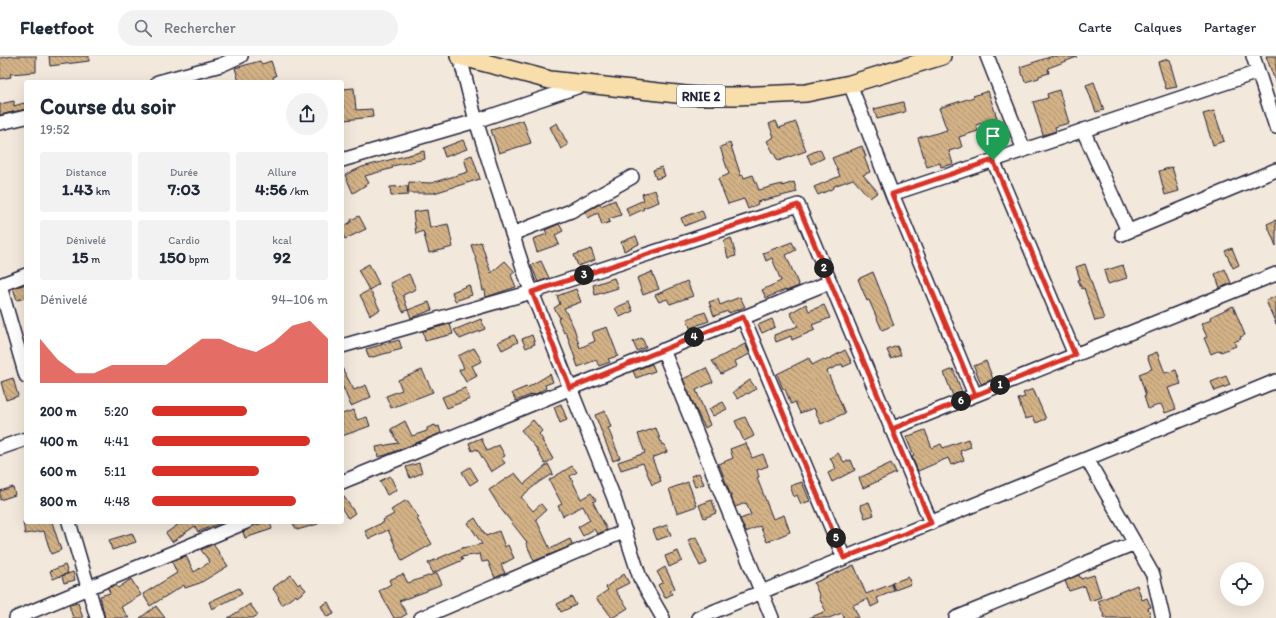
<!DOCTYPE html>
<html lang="fr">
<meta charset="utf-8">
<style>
body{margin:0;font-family:Itim,sans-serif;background:#f2f2f3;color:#1f2937;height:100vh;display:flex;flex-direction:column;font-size:15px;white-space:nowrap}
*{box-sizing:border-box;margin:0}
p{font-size:13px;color:#747a83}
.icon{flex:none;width:22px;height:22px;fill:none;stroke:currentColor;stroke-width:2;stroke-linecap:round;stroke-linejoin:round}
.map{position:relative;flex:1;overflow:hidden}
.drawer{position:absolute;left:24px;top:24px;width:320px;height:444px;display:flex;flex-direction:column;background:#fff;border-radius:4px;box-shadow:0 4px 16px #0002}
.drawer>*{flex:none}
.buttons{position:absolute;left:1220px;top:506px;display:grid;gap:8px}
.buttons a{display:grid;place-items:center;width:44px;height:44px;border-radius:50%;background:#fff;box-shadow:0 4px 16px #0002;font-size:20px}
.pin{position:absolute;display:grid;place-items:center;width:34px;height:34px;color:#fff;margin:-41px -17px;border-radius:50% 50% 50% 0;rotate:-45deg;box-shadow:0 0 4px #0007}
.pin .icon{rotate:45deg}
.km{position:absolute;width:20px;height:20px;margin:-10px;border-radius:50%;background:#222;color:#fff;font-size:11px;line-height:20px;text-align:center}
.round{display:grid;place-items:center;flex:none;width:42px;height:42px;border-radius:21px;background:#f2f2f3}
.head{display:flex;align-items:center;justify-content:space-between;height:68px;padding:0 16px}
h1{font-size:22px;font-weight:700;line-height:30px}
.figures{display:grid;grid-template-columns:repeat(3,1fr);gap:6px;height:68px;padding:4px 16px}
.figures div{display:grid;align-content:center;border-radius:4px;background:#f2f2f3;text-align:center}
.figures b{font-size:17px;font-weight:700}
.figures small{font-size:11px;font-weight:400}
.figures p{font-size:11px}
.chart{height:112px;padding:8px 16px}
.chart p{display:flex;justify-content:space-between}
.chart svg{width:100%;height:72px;margin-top:4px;fill:#d93025;opacity:.7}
ul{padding:0 16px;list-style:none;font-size:13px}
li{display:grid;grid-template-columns:64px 48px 1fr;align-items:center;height:30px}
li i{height:10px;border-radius:5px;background:#d93025}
header{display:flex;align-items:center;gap:24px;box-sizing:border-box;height:56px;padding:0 20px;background:#fff;border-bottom:1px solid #e0e1e3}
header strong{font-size:19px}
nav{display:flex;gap:22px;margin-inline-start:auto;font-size:14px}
.search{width:280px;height:36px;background:#f2f2f3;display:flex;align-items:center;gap:10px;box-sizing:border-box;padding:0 14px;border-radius:22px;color:#747a83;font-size:15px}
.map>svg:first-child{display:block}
.building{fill:url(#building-back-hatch);stroke:#22223b}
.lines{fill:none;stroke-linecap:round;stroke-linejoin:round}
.minor-casing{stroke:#22223b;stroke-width:16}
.major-casing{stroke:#22223b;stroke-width:20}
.minor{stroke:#fff;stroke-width:13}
.major{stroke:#f8deab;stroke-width:17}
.route-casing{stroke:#fff;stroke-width:8}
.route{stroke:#d93025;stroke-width:5}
.labels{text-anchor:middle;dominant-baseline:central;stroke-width:3;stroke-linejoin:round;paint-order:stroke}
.shield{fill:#fff;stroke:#646476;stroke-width:1}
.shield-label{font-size:13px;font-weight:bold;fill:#22223b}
</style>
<header>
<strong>Fleetfoot</strong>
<div class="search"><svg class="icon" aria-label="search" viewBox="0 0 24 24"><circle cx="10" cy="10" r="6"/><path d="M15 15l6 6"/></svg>Rechercher</div>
<nav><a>Carte</a><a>Calques</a><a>Partager</a></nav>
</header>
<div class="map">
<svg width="1276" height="562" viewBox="0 0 1276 562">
<defs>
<pattern id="building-back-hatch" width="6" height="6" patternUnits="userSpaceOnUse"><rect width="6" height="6" fill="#d3b286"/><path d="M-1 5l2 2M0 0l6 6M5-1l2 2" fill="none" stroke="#ab906f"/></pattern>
</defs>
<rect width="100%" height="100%" fill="#f2e8db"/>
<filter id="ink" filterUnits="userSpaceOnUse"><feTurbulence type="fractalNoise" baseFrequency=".025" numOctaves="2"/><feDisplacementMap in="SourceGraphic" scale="8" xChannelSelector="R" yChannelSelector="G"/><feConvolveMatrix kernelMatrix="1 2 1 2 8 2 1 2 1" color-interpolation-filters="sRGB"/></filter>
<g filter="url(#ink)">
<path class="building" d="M14,0H36V16L10,18L11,21L0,23V2Z
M49,0H89V5L50,10Z
M1053,0L1077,1L1048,12L1049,17L1039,20V22L1025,26L1020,11Z
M1266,0H1276V25H1275Z
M1169,3L1177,31L1166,33L1158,6Z
M260,5L262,8L271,5L276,20L273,21L274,26H239L235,12Z
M1094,26L1104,54L1096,56L1086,29Z
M354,32L356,54L372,53L373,61L344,64L342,33Z
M1059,34L1069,67L1055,71L1056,75L1043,79L1033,46L1048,42L1047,38Z
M988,35L997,62L976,69L978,75L959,81L962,91L949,95L953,108L941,111L940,107L927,111L918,82L926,79L927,80L947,74L939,52L974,41L973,40Z
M14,45V50L24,47L26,53L0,59V48Z
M903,46L905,56L877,63L874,53Z
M1214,55L1224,85L1213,89L1203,58Z
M523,64L531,87L499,97L491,74Z
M776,65L779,72L796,66L806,95L778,105L767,85L774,81L769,68Z
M557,67L568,89L561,93L550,71Z
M463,84L467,93L445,101L442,92Z
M730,87L741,120L743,119L744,122L753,119L759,134L782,128V130L794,126L797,136L757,146L758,148L748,153L744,143L728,148L718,123L729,118L720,91Z
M862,90L866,101H864L870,116L863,119L878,136L870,142L853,123L834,130V132L818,139L814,131L840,120L832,102Z
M820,93L824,102L811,108L807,99Z
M424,95L425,103L392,110L393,112L365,120L369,127L353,137L345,119L362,111Z
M472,99L480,123L434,137H408L409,126L431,127L468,116L464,102Z
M662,111L665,120L656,123L653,114Z
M1172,111L1179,135L1165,139L1159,115Z
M407,130L408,139L391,140L390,131Z
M655,134L659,146L643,152L644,153L629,160L626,152L644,144L642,138Z
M615,144L621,159L609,163L610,166L602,169L598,157L588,162L585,156L600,148L601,150Z
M427,154L430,172L448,168L453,191L429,197L423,175L416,178L413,156Z
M702,154L705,162L684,170L681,162Z
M359,160L366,173L345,183L342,176V171L351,166V164Z
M1276,164V190L1267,168Z
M559,168L563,175L555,179L559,188L537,196L533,183L547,178L545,174Z
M636,180L639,188L624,195L621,186Z
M731,182L736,200L728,202L724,185Z
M481,186L491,217L505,205L515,216L511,219L516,231L486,241L485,234L483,235L478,209L471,189Z
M792,186L796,194L786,199L799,230L786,235L785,234L766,242L762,234L781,225L772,202L766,205L763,197Z
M1232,192L1239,209L1233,212L1225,195Z
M591,193L595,204L578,210L574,199Z
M541,205L549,222L538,226L531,209Z
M369,208L379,228L369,234L358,214Z
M1085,208L1104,263L1095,265L1084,232L1082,233L1078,224L1080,223L1076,211Z
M1123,209L1127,222L1108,228L1104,215Z
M1225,213L1231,227L1220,232L1215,218Z
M652,216L659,233L643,239L637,222Z
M873,216L894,269L882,274L869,244L867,245L858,223Z
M409,218L416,233L403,239L408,254L403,256L390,227Z
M614,222L618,232L595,239L593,229Z
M687,225L693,240L670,248L667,243L659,246L655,239Z
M26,228V242L17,244L13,232Z
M469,229L472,239L455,245L452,236Z
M576,233L581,246L564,252L574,272L580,292L595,285L592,276L607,271L618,300L608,303L610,306L599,310L596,304L578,311L566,276L564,277L558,263L560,262L554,252L560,248L557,240Z
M370,234L380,254L370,259L360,239Z
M1276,240V268L1266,245Z
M740,241L745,251L729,257L728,255L714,260L709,246L718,243L720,249Z
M429,246L432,254L411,262L408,254Z
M629,246L633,255L620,261L615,252Z
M806,248L809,255L824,249L830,262L812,269L815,274L792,284L791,280L776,286L774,279L798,270L790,257Z
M1233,250L1245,279L1240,281L1241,283L1234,286L1236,290L1221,296L1220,294L1211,298L1204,282L1207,281L1201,268L1211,264L1210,261Z
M705,256L709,265L690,272L687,263Z
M481,263L485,273L460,283L454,274Z
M772,263L775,271L762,277L758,269Z
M450,268L453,278L425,285L423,275Z
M514,279L518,286L502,294L498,286Z
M532,279L535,288L526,292L522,283Z
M642,282L646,291L637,295L633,286Z
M399,284L402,293L369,302L366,293Z
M745,288L750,298L735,305L737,310L721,318L712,305Z
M897,290L901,299L891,303L887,294Z
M474,292L482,305L472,310L477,320L466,326L459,314L464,312L458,300Z
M845,294L852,307L843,311L842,308L827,315L845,357L821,368L814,352L800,357L795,346L791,348L785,333H783L777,318L809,302L812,309L824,303L825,305Z
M1157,296L1165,317L1176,314L1181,328L1168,332L1176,353L1165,357L1161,348L1148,353L1144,340H1146L1139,318L1152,313L1147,300Z
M986,305L993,323L981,328L974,310Z
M652,308L655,315L636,322L633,315Z
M342,312L354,334L366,329L371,341L351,350L342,329Z
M706,312L713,326L696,334L710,369L705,372L696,354L683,323Z
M953,313L962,336L953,340L944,317Z
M422,314L433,336L391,352L386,340L402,334L398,324Z
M550,318L553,326L545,329L546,332L536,338L533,339V338L516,345L512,337L526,331L527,332Z
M1226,320L1230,329L1215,335L1211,326Z
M13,322L18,340L6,344L1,326Z
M750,324L756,333L748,338L747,337L738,343L733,336Z
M465,332L470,343L447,352L442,341Z
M1033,333L1046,363L1036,367L1033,361L1025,363L1018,343L1025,341L1023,337Z
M723,346L727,353L713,360L709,353Z
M561,348L567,364L560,367L554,351Z
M354,354L357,364L367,361L370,370L342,380V358Z
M605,355L611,371L608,372L620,402L613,405L595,359Z
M745,361L754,380L744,385L735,365Z
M533,364L542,375L539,378L543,384H542L553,403L545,408L536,392L521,374Z
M405,365L412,380L427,375V372L435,369L436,371L439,370L441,377L386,399L378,401L376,391L398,387L391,373Z
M656,372L662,389L664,388L667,396L652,402L661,425L652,429L643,407L621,414L618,406L645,397L638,378Z
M925,374L932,392L941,388L943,392L968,383L971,391L960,395L964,404L951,409L948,402L918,415L912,401L914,400L906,381Z
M481,382L487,395L499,389L505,400L501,402L505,407L491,416L477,393L472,395L469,387Z
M746,387L752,402L763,398L768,410L757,414L759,421L757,422L773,463L784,459L790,476L767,486L760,470L746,476L740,463L751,459L746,447L735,451L719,408L733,402L730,393Z
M838,397L844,406L851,404L855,414L832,426L828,417L836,413L830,402Z
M419,407L422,417L410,422L406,411Z
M891,407L896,417L863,432L859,422Z
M548,408L553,418L539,426L521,441L533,455L541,448L546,454L536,463L550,493L570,483L572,487L566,492L534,505L526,487L527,486L501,453L489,434L515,417L524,428Z
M572,410L577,416L570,420L581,443L591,437L596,444L593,446L607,474L597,478L594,473L583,480L578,471L590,464L583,450L563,460L558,450L562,448L549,424Z
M470,411L478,424L470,429L462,416Z
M699,417L704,428L695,431L691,420Z
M390,420L397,434L387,439L380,425Z
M688,426L697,450L677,457L669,433Z
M802,426L810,445L801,448L797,439L794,441L790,430Z
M13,431L15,439L0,444V435Z
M342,438L355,457L348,462L342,453Z
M712,444L716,457L704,462L699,449Z
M405,445H408L419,462L417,463L432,488L402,505L388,474L369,483L365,475L384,466L383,464L394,458L391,454Z
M869,446L874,459L865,462L860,449Z
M475,462L486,480L499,475L505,491L508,489L514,502L501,509L505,517L495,522L488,505L482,506L480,498L461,501L463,504L433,517L428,507L462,492L482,488L468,467Z
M23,466H52L61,494L51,498L44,475L25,478Z
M182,466H223L198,476L195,470L172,486L166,477Z
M266,466H270L272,473L245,482L243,476L253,470Z
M292,466H318V468L297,474Z
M667,469L671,479L657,484L653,474Z
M132,477L136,486L112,494L109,484Z
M696,481L707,507L700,510L688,484Z
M213,488L228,510L200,527L185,532L184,529L150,550L143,538L177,517L172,506L186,500L194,516L210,506L201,494Z
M678,495L682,505L669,511L665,500Z
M65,509L68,517L53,523L50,515Z
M854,509L866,538L892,528L894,535L877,542L879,547L871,551L868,543L853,549L859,562H844L842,557L829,562H809L826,555L819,542L820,541L814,527Z
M665,511L675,532L670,535L672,538L665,542L658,529L663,526L657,516Z
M73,516L75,524L64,527L62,520Z
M437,517L442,528L427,534V535L399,545L407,558L400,562H394L379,535L391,528L389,524L403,518L408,527Z
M624,518L629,527L615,534L628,552L612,562L602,548L601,549L596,542L608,534L606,531Z
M291,519L298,529L300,527L306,534L297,541L296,539L282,549L278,542L279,541L273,533L274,532V531Z
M1079,519L1081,523L1094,519L1101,541L1090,545L1085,530L1069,535L1065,525Z
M908,521L911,528L895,534L892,527Z
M131,523L141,539L121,551L129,562H105L100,540L110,537L108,532L116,529L118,532Z
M1137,529L1142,544L1147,542L1151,551L1148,552L1151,562H1105L1098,545Z
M239,532L242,538L212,553L209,546Z
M572,541L576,549L561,556L557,548Z
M328,546L334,558L327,561L321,550Z
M78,547L83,562H73L69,549Z
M250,548L258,559L253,562H228Z
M156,550L165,562H140Z"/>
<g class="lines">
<g class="minor-casing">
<path id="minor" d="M987,0L1024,94
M1253,0L1276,71
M460,1L476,65L527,224L614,442L640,522L663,562
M158,26L221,9L241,0
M850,28L892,138L975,339
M0,67L26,61
M1083,74L1128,175
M342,104L476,65L583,29
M993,104L1075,299
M892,138L1258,16
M512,178L571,155L632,121
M1122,178L1276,114
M0,229L26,219
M0,230L26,320
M743,261L844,502
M342,290L532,236L798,149L931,467
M663,294L772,562
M891,373L1276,218
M0,392L26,383
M1087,403L1153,519L1163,562
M342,426L830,226
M69,466L97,562
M16,562L246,466
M421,562L625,475
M698,562L1276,325
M956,562L1058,520L1086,507L1135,487"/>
</g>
<g class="major-casing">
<path id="major" d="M459,0L550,24L695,40H737L806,37L850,28L942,0"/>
</g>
<use href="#minor" class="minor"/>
<use href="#major" class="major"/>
</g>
</g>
<g class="lines" filter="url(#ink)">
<g class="route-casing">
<path id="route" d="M993,104L1075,299C1014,324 953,348 892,373L798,149L532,236L570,332L743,261L844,502L931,467L892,373L975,339L892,138L993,104"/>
</g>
<use href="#route" class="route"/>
</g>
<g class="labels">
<rect class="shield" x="677" y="29" width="48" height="22" rx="3"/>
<g class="shield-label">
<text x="701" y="40">RNIE 2</text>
</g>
</g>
</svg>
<div class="buttons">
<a><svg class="icon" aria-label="locate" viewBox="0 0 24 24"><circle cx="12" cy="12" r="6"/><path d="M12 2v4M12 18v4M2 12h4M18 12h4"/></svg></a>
</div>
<div class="pin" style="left:993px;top:104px;background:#1e9e55"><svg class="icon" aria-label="arrive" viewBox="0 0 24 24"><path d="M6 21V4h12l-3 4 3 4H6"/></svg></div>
<b class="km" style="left:1000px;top:329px">1</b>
<b class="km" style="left:824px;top:212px">2</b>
<b class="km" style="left:584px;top:219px">3</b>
<b class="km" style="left:694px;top:281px">4</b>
<b class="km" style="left:836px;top:482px">5</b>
<b class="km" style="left:961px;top:345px">6</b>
<section class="drawer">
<div class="head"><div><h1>Course du soir</h1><p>19:52</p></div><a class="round"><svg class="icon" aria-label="share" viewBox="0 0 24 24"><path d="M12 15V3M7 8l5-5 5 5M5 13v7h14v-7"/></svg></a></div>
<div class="figures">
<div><p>Distance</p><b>1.43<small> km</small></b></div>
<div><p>Durée</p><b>7:03</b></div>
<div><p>Allure</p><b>4:56<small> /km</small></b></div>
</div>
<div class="figures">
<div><p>Dénivelé</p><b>15<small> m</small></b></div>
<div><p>Cardio</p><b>150<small> bpm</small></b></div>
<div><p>kcal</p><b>92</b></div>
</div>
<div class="chart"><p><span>Dénivelé</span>94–106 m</p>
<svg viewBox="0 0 160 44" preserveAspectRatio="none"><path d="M0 44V17L10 30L20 38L30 38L40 33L50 33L60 33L70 33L80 25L90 17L100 17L110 22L120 25L130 19L140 9L150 6L160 17V44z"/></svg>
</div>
<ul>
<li><b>200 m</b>5:20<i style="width:54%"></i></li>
<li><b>400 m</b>4:41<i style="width:90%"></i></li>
<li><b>600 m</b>5:11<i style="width:61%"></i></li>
<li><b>800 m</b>4:48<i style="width:82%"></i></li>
</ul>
</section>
</div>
